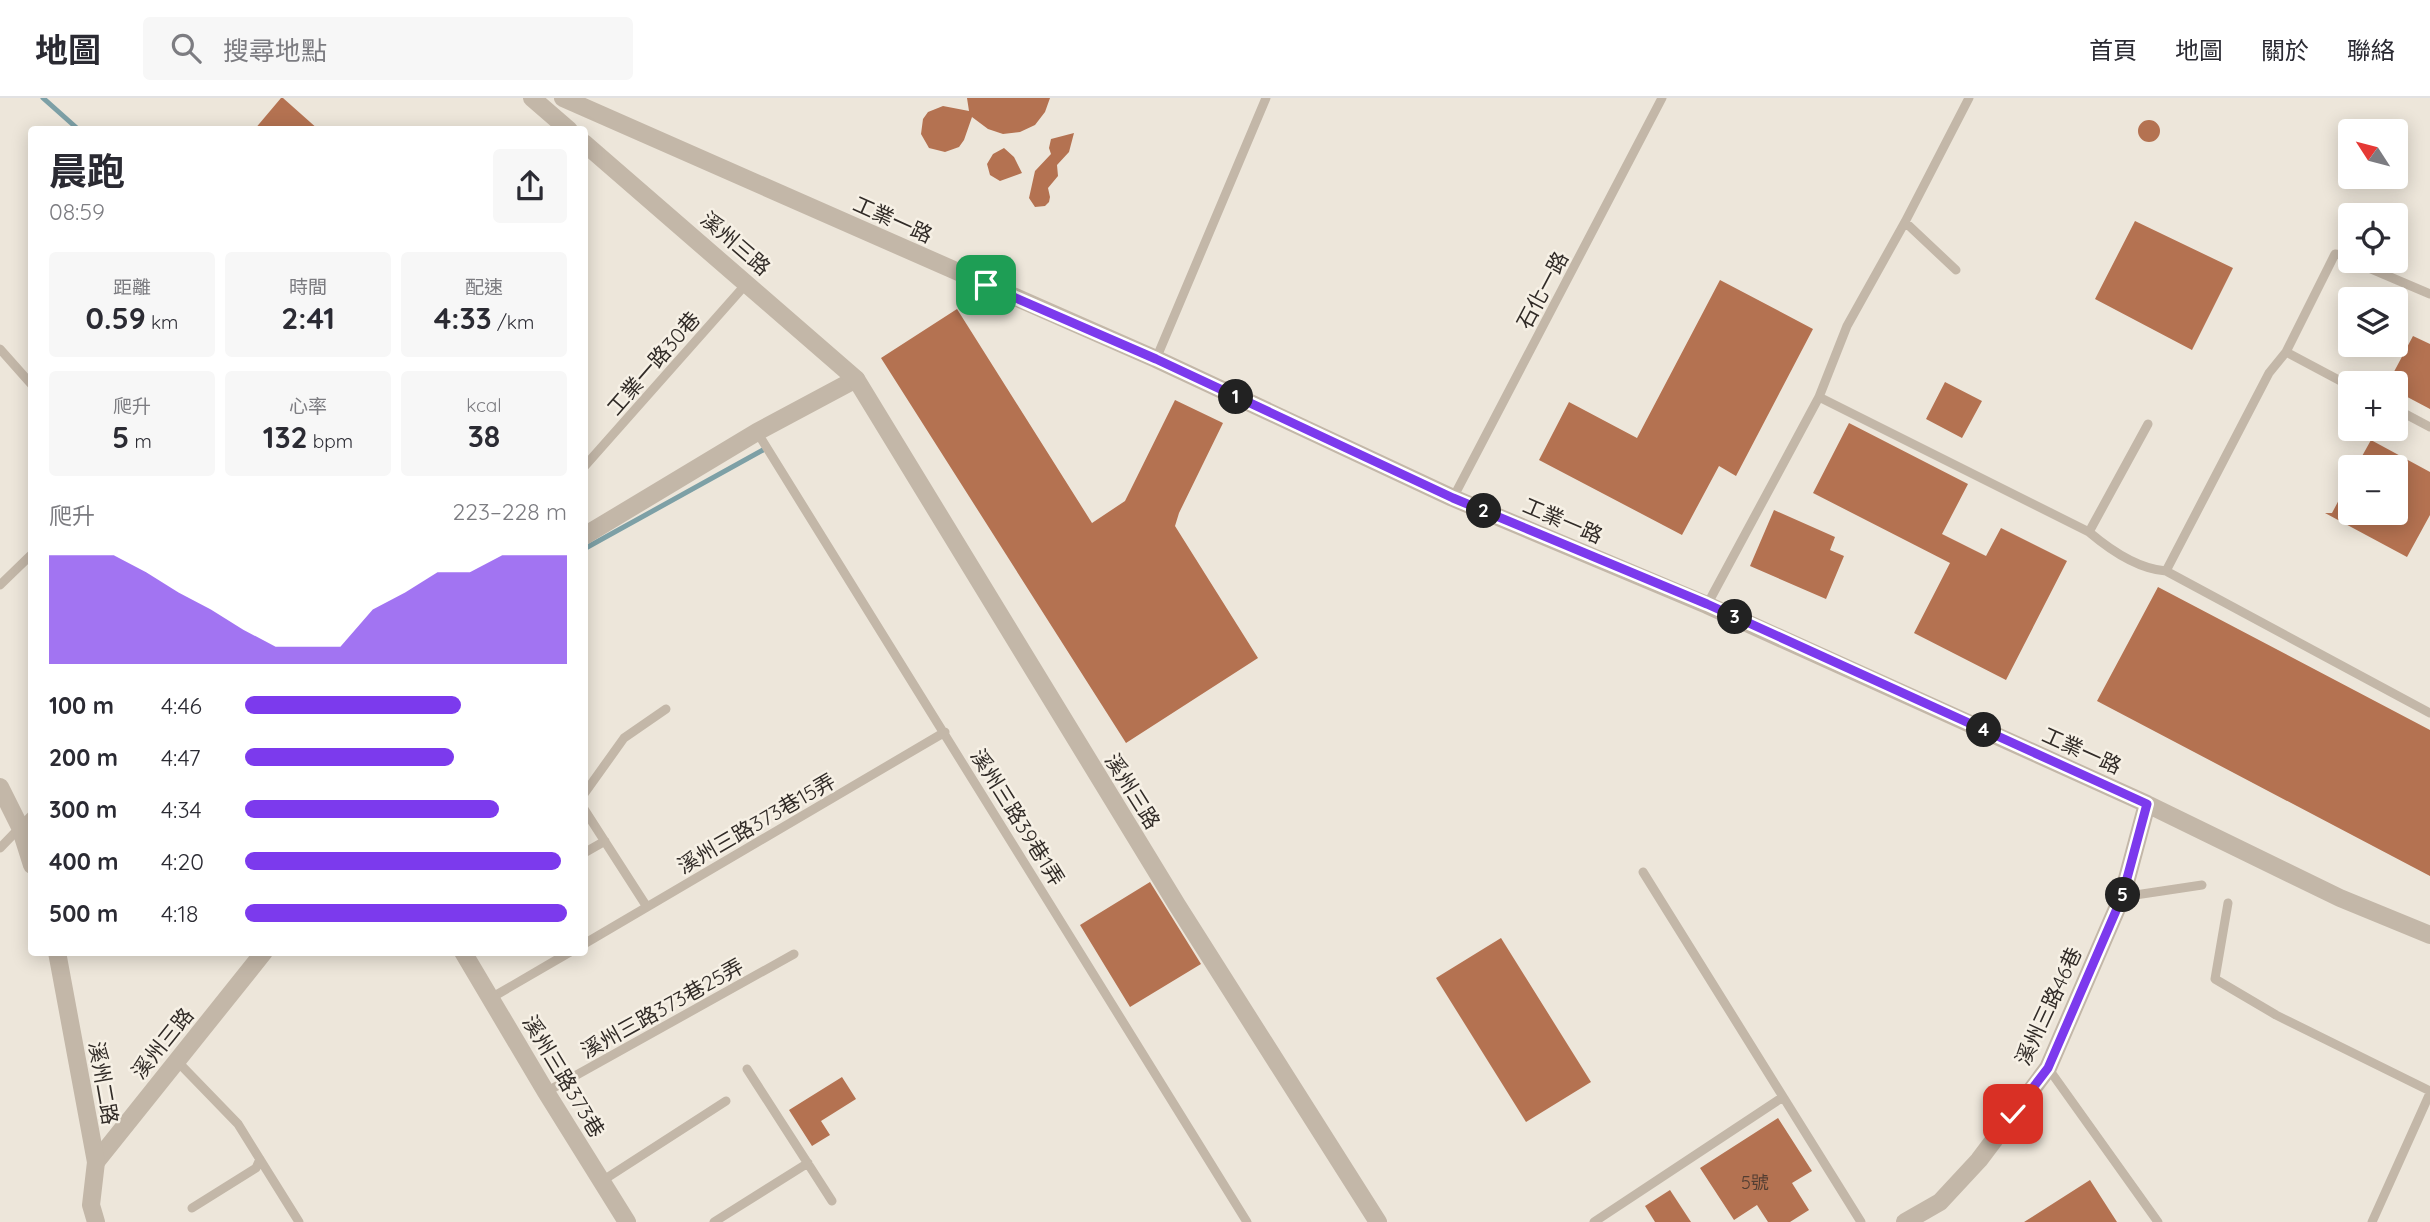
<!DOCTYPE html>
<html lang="zh-TW">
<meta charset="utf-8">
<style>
body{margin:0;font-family:Quicksand,"Noto Sans TC",sans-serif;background:#f7f7f7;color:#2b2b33;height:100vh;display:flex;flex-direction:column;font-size:26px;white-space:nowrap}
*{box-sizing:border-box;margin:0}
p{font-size:23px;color:#7c7c81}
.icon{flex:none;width:38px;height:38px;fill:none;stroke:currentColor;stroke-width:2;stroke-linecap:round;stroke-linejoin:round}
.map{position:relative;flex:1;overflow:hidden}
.details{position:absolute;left:28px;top:28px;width:560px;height:830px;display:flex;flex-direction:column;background:#fff;border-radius:7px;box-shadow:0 4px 18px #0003}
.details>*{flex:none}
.needle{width:46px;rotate:306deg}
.controls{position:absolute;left:2338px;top:21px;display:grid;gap:14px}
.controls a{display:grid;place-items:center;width:70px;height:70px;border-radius:7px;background:#fff;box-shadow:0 4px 18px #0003;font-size:35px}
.pin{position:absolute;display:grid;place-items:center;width:60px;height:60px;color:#fff;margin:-30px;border-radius:14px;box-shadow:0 4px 10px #0006}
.km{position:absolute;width:35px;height:35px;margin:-18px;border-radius:50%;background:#222;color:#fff;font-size:19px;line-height:35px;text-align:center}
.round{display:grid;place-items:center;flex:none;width:74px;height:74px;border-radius:7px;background:#f7f7f7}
.headline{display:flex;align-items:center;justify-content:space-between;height:119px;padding:0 21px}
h1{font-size:38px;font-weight:700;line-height:52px}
.stats{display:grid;grid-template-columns:repeat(3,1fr);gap:10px;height:119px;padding:7px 21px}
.stats div{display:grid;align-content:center;border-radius:7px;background:#f7f7f7;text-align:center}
.stats b{font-size:30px;font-weight:700}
.stats small{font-size:19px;font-weight:400}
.stats p{font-size:19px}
.chart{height:196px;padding:14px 21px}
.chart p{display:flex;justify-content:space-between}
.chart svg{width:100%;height:126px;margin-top:7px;fill:#7c3aed;opacity:.7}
ul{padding:0 21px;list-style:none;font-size:23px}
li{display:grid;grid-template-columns:112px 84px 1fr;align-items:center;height:52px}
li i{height:18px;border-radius:9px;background:#7c3aed}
header{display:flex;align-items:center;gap:42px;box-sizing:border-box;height:98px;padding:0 35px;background:#fff;border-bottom:2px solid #e1e1e2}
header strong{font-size:33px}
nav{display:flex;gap:38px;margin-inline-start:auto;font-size:24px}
.search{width:490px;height:63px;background:#f7f7f7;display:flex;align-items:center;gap:18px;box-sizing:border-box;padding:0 24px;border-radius:7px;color:#7c7c81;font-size:26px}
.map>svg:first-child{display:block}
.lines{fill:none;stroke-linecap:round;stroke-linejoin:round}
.stream{stroke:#7da0a6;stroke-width:5}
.building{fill:#b47251}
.service{stroke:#c3b7a8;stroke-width:9}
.minor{stroke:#c3b7a8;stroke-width:18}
.tertiary{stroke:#c3b7a8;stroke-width:18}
.route-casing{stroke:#fff;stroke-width:14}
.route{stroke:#7c3aed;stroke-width:9}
.labels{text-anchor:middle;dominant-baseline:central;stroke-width:5;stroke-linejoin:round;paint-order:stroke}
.number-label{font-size:18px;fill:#523d32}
.street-label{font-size:21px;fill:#312b27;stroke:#f6f0e5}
</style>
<header>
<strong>地圖</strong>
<div class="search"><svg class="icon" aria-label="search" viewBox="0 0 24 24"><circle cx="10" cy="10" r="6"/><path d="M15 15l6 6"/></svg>搜尋地點</div>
<nav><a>首頁</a><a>地圖</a><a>關於</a><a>聯絡</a></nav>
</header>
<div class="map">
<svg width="2430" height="1124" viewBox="0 0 2430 1124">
<rect width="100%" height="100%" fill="#ede6da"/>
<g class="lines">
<path class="stream" d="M43,0L79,32
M584,451L763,352"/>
</g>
<path class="building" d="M281,0H283L319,32H254Z
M967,0H1050L1045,14L1035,27L1020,34L1003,36L988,31L972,19L964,42L959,49L945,54L929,50L921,36L923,21L928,14L943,8L969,13Z
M2138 33a11 11 0 1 1 22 0a11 11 0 1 1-22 0Z
M1074,35L1069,54L1057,67L1058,78L1048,90L1050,99L1049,104L1045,108L1035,109L1029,100L1035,73L1051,56L1049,50L1051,41Z
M1004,50L1014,59L1022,75L1000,83L990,77L987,66L993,56Z
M2135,123L2233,170L2192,252L2095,201Z
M1720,182L1813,231L1736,378L1719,368L1682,437L1539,362L1569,304L1637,340Z
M957,211L1092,425L1125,403L1175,302L1223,325L1179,415L1175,428L1258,560L1126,645L881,260Z
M2413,238L2430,246V311L2396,293V285H2388Z
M1945,284L1982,303L1962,340L1926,321Z
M1849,325L1968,386L1942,436L1986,458L2001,430L2067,463L2006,582L1914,535L1950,465L1813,395Z
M2371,342L2430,374V417L2407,459L2325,415H2332L2350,381V415H2396V369H2356Z
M1774,412L1835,439L1830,452L1844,458L1826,501L1750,468Z
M2158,489L2430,632V778L2097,603Z
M1150,784L1201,866L1130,909L1080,827Z
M1501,840L1591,984L1526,1024L1436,880Z
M842,979L856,1001L821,1023L830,1037L812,1048L789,1012Z
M1778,1020L1812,1073L1792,1085L1809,1112L1790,1124H1768L1757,1107L1734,1122L1700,1070Z
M2090,1082L2117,1124H2024Z
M1670,1092L1691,1124H1655L1645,1108Z"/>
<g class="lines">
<path class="service" d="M1905,124L1956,172
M2361,163L2369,170L2430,196
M0,251L32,287
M2286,254L2350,288
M1156,261L1266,0
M1819,299L2089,434C2109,451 2138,471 2166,473L2430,615
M2396,311L2430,329
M757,334L1247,1124
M584,369L747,185
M1453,400L1662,0
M2089,434L2148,326
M2166,473L2269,275L2286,254L2335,156L2350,158
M0,487L32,456
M1707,507L1819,299L1847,228L1905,124L1969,0
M584,696L624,640L666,611
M584,711L647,809
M0,750L32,717
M584,755L605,743
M1643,774L1861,1124
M2122,799L2202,787
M2228,805L2215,881L2276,917L2430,993
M584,846L945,634
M491,900L570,854
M176,962L238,1026L299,1124
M2048,970L2158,1124
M747,971L832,1103
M546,994L794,856
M602,1083L726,1003
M192,1110L256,1070L260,1061
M714,1124L808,1065
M1594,1124L1783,999
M2372,1124L2430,995"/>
<path class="minor" d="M563,0L1156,261L1453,400L1707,507L2147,706L2340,800L2430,837
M584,438L757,334L856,281
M463,854L546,994L627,1124
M96,1064L264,854
M1905,1124L1940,1104L1979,1062L2048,970L2122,799L2147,706"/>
<path class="tertiary" d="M532,0L569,32
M584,45L856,281L1177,807L1378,1124
M0,689L20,729L32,767
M57,854L96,1064L91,1107L96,1124"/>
</g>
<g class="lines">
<g class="route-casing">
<path id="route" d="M986,187L1156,261L1453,400L1707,506L2147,706L2122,799L2048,970L2013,1016"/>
</g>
<use href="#route" class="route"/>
</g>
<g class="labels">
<g class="number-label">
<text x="1755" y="1084">5號</text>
</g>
<g class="street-label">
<text transform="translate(893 121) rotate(24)">工業一路</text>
<text transform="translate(736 145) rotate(41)">溪州三路</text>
<text transform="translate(1542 192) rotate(-62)">石化一路</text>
<text transform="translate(653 265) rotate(-49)">工業一路30巷</text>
<text transform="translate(1563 422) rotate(23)">工業一路</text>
<text transform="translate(2082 652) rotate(24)">工業一路</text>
<text transform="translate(1133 693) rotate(58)">溪州三路</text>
<text transform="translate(1018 719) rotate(58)">溪州三路39巷1弄</text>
<text transform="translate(756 725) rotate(-30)">溪州三路373巷15弄</text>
<text transform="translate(2048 908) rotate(-65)">溪州三路46巷</text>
<text transform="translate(662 910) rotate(-29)">溪州三路373巷25弄</text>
<text transform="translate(162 945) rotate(-51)">溪州三路</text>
<text transform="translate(564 978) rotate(59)">溪州三路373巷</text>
<text transform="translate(104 985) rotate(80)">溪州二路</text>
</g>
</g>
</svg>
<div class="controls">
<a><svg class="needle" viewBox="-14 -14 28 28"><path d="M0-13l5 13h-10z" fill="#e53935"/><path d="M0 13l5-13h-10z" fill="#7c7c81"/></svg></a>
<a><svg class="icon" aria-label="locate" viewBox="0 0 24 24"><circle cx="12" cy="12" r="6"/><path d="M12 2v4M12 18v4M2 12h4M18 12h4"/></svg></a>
<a><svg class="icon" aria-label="layers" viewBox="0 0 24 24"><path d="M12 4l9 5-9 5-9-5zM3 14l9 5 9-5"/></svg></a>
<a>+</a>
<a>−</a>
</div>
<div class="pin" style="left:986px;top:187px;background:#1e9e55"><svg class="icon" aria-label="arrive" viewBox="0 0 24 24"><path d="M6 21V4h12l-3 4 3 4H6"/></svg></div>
<div class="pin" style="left:2013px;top:1016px;background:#d93025"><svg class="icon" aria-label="check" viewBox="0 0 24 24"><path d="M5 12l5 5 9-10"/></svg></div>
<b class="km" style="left:1236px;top:299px">1</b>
<b class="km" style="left:1484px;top:413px">2</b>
<b class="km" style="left:1735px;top:519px">3</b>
<b class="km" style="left:1984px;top:632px">4</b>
<b class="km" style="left:2123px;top:797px">5</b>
<section class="details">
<div class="headline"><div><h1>晨跑</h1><p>08:59</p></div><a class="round"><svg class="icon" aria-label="share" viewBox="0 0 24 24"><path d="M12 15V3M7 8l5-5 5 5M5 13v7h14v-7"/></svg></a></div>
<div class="stats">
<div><p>距離</p><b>0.59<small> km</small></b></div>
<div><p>時間</p><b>2:41</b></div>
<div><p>配速</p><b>4:33<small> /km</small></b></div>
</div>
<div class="stats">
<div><p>爬升</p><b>5<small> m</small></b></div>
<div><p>心率</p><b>132<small> bpm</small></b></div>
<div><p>kcal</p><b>38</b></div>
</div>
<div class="chart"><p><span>爬升</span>223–228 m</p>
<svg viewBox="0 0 160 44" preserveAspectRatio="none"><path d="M0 44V6L10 6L20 6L30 12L40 19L50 25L60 32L70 38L80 38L90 38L100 25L110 19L120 12L130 12L140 6L150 6L160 6V44z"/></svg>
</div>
<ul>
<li><b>100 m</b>4:46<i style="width:67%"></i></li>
<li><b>200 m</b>4:47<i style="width:65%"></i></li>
<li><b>300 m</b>4:34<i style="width:79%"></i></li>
<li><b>400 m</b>4:20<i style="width:98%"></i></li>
<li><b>500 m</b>4:18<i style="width:100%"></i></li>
</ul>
</section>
</div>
